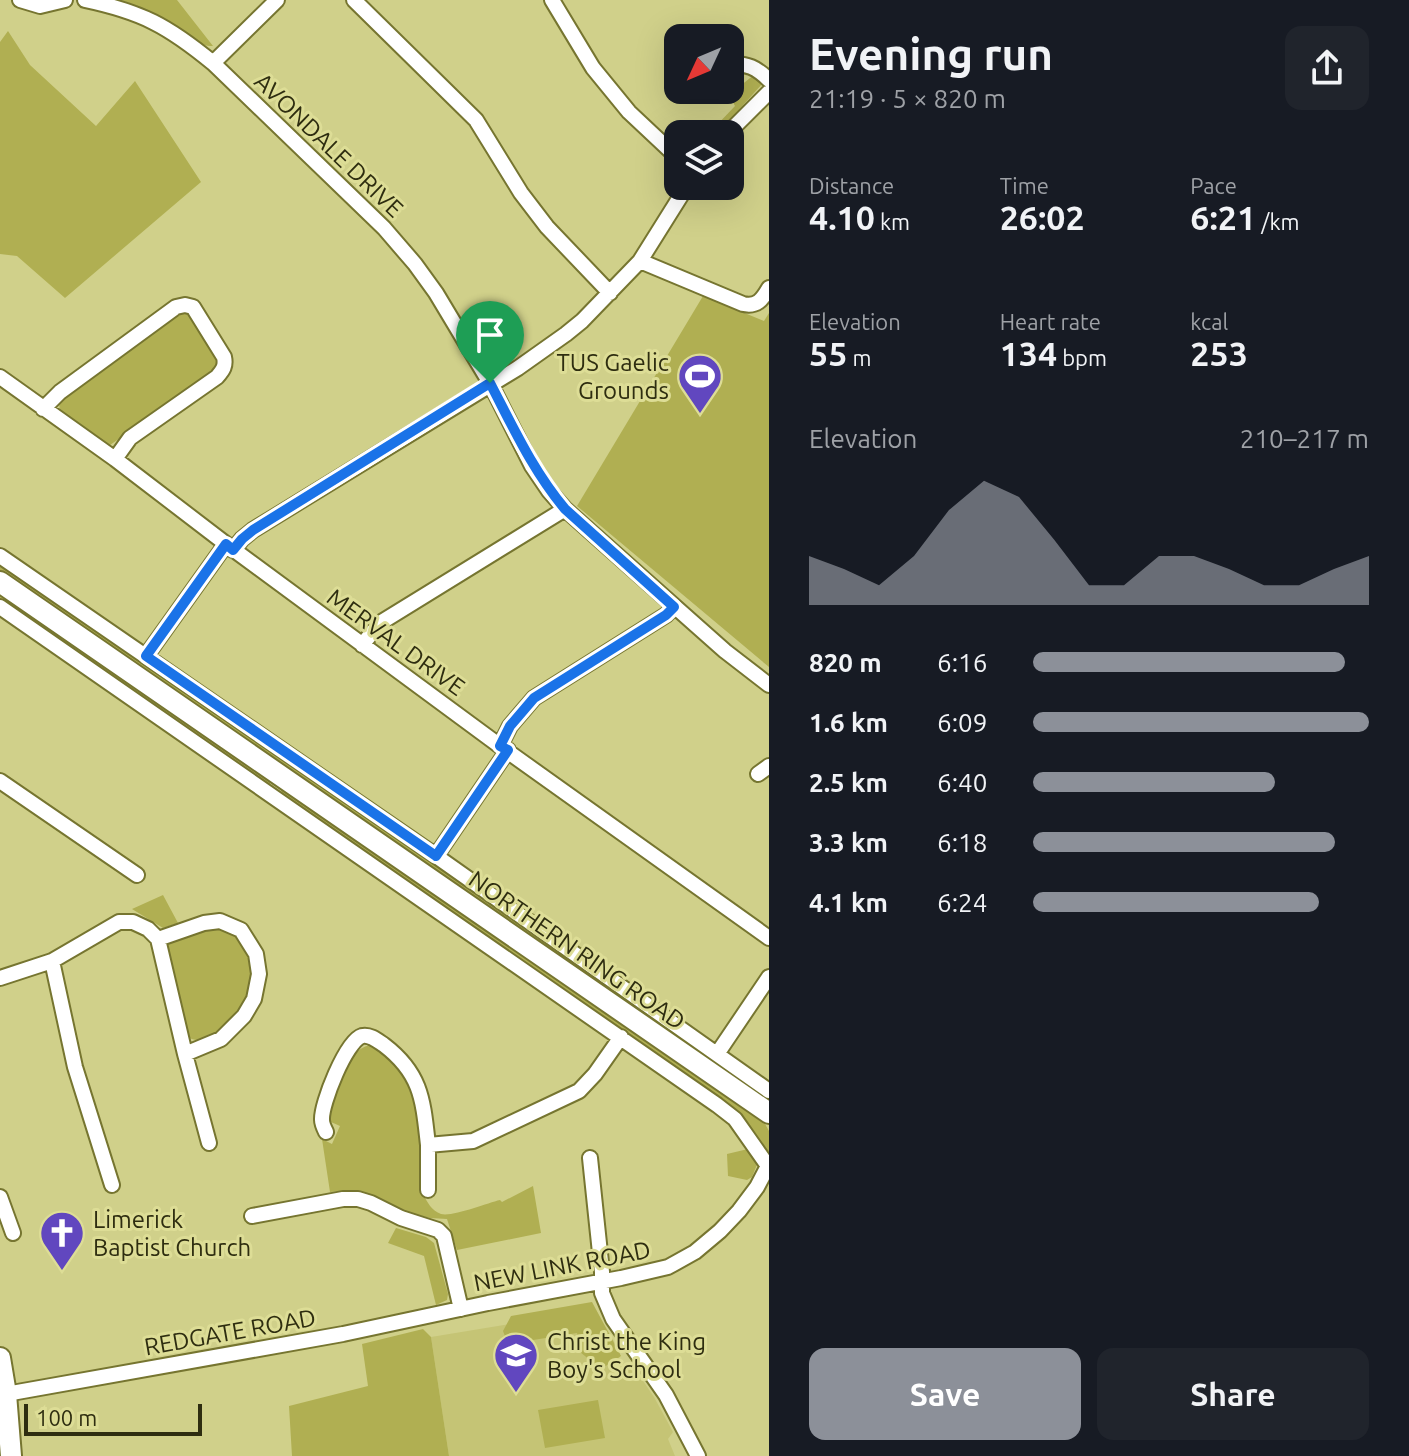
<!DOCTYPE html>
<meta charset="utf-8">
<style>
body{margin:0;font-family:Ubuntu,sans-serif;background:#20242c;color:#f1f3f6;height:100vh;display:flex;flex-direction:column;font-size:30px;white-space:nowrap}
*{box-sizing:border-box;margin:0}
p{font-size:26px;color:#9ea1a6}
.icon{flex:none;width:44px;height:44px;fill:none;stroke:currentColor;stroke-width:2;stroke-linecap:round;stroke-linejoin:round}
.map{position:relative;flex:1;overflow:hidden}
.drawer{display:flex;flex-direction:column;background:#171b24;width:640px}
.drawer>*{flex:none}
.needle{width:52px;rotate:226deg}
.buttons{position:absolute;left:664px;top:24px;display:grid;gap:16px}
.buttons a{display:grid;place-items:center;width:80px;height:80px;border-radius:16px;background:#171b24;box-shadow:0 8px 32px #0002;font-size:40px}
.scale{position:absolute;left:24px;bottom:20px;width:178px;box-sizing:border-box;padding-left:8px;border:4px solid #2e2d10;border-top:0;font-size:22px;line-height:28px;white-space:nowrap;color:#2e2d10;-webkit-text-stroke:6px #dddd96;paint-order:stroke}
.pin{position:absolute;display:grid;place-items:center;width:68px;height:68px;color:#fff;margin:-82px -34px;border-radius:50% 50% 50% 0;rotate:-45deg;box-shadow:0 0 8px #0007}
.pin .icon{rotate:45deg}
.round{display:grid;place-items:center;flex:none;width:84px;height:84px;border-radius:16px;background:#20242c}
.head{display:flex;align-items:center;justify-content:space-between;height:136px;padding:0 40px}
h1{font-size:44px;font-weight:700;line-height:60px}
.stats{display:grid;grid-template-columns:repeat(3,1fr);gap:12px;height:136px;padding:8px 40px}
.stats div{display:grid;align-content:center}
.stats b{font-size:34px;font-weight:700}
.stats small{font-size:22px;font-weight:400}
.stats p{font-size:22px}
.chart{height:224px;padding:16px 40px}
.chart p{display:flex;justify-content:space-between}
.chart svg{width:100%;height:144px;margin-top:8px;fill:#8c9099;opacity:.7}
.primary-button{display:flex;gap:16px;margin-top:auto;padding:16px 40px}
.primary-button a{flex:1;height:92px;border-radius:16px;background:#8c9099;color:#fff;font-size:32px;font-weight:700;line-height:92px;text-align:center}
.primary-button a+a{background:#20242c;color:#f1f3f6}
ul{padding:0 40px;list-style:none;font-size:26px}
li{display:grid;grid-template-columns:128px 96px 1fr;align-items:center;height:60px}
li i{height:20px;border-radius:10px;background:#8c9099}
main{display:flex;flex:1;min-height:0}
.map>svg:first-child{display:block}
.built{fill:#c5c475}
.green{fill:#b0af52}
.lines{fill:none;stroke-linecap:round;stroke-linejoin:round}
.street-casing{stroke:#767530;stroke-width:18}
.secondary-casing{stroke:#767530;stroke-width:24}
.street{stroke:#fff;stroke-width:14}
.secondary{stroke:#fff;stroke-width:20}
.route-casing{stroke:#fff;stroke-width:16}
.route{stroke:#1a73e8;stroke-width:10}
.labels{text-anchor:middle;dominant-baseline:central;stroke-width:6;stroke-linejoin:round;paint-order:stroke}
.street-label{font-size:24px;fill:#2e2d10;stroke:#dddd96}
.poi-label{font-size:24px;fill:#2e2d10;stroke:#dddd96;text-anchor:start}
</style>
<main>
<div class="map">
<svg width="769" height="1456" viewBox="0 0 769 1456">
<rect width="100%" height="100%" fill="#d0d08a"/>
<path class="built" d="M596,1310L620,1352L619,1363L632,1365L654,1397L673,1432L668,1439L675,1456H449L431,1337Z"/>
<path class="green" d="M120,0H177L213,46C203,47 198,41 190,35C169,20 146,8 120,0Z
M8,31L30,65L96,126L135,81L201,182L65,298L17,256L0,254V42Z
M755,74L763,83L717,134H704L715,127L735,106L729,95Z
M703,296L764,321L769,313V667L577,506Z
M188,312L192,314L220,362L215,372L110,445H103L60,413L59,402L61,398L177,313Z
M0,560L769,1096V1104L0,570Z
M0,593L272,780L268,787L0,601Z
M283,787L764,1122L769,1131V1151L766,1152L738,1114L280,795Z
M163,895L178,923L163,928L132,909Z
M219,925C233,933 248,942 253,960C262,989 230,1039 198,1040C194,1040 190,1038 186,1037L166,950L167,944L203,926Z
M370,1045C378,1048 384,1054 391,1059C428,1091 421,1150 423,1194C427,1202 432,1211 441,1214C453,1217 487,1203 500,1200L502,1202L533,1186L541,1233L457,1250L447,1219L430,1218L407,1212L363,1192L355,1190L330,1192L322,1139L332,1144L340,1126L331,1122L327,1116C333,1093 344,1051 370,1045Z
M748,1149L758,1162L752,1177L747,1180L728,1176L727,1154Z
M396,1228L426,1237L434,1243L448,1294L447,1300L436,1305L424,1256L388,1243Z
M592,1302L621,1356L601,1369L580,1352L577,1333L508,1344L503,1331L511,1316Z
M423,1329L431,1337L449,1456H292L289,1406L368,1386L362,1344Z
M598,1400L605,1438L545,1448L538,1410Z"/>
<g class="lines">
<g class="street-casing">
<path id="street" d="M20,0L40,6L65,0
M85,0C142,12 168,26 213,63L384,228L415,264L436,293L490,383L532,466L549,491L565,509L725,651L769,685
M354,0L476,120L521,193L547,227L610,293
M552,0L593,68L629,112L678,158
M213,63L277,0
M730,64C747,63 757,68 769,80
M729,90L730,93
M727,134L769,92
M640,261L743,304C757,307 762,300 769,288
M0,377L115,459L226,544L500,746L769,938
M43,409L60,392L176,307L185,305L193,307L224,357C226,366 223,370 217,377L130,438L115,459
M233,550L242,539L253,530L518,368L566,334L582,321L640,261L687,186
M0,556L436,856L769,1091
M0,607L717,1105L735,1119L768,1166
M362,645L380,623L565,509
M146,656L226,544
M500,746L510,726L534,698L666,615L674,607
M758,774L769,766
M0,781L137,875
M436,856L508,750
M158,939L204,923L220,921L241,930L256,954L259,974L254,999L244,1016L221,1039L185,1054
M52,961L75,1067L112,1185
M0,978L52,961L119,922H133L148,929L158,939L185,1054L209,1143
M717,1054L769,977
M326,1132C324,1128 322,1124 322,1120C321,1104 346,1041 362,1036C370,1034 378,1041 384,1045C422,1074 423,1101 428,1145L473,1141L579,1091L595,1074L621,1037
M428,1145V1190
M590,1158L602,1272V1293L613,1319L666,1395L698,1456
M0,1197L13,1233
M252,1216L343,1199H358L371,1203L401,1218L438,1230L444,1236L461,1309
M6,1394L343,1334L488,1303L621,1278L668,1267L695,1252L720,1231L739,1211L757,1187L769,1164"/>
</g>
<g class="secondary-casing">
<path id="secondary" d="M0,582L769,1113
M0,1358L6,1394L11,1456"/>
</g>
<use href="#street" class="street"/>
<use href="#secondary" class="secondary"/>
</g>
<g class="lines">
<g class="route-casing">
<path id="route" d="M490,383C513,427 533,471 565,509L674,607L666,615L534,698L510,726L500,746L508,750L436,856L146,656L226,544L233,550L242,539L253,530Z"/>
</g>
<use href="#route" class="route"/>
</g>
<defs>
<g id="stadium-pin" transform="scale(2.3)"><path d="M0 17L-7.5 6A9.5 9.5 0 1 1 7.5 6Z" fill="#6147bf" stroke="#dddd96"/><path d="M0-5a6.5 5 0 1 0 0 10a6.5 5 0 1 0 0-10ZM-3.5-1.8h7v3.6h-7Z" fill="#fff"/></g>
<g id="church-pin" transform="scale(2.3)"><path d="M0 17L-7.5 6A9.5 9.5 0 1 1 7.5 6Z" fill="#6147bf" stroke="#dddd96"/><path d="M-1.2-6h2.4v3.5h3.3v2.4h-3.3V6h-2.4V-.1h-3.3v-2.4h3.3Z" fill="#fff"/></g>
<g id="school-pin" transform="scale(2.3)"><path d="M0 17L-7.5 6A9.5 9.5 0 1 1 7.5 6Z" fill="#6147bf" stroke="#dddd96"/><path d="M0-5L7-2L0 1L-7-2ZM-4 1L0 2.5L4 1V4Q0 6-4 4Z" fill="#fff"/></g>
</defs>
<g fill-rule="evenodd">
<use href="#stadium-pin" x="700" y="376"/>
<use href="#church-pin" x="62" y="1233"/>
<use href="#school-pin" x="516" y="1355"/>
</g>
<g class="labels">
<g class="street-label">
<text transform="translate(329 145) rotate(44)">AVONDALE DRIVE</text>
<text transform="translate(396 642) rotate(36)">MERVAL DRIVE</text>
<text transform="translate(577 950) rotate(35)">NORTHERN RING ROAD</text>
<text transform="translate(562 1266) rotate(-11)">NEW LINK ROAD</text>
<text transform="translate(230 1332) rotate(-10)">REDGATE ROAD</text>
</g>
<g class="poi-label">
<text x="669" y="362" text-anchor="end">TUS Gaelic<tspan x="669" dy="28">Grounds</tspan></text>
<text x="93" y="1219">Limerick<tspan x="93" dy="28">Baptist Church</tspan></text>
<text x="547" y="1341">Christ the King<tspan x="547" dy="28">Boy's School</tspan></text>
</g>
</g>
</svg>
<div class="buttons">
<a><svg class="needle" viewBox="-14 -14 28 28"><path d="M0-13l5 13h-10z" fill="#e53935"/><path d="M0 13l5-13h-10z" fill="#9ea1a6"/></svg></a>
<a><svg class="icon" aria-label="layers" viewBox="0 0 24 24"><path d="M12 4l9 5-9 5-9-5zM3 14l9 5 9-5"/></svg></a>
</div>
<div class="scale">100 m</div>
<div class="pin" style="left:490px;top:383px;background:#1e9e55"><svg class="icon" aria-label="arrive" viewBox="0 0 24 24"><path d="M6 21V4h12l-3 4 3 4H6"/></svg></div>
</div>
<section class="drawer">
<div class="head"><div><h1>Evening run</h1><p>21:19 · 5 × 820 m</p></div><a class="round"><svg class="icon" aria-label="share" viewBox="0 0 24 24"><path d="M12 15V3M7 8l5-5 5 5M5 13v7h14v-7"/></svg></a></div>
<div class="stats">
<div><p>Distance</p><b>4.10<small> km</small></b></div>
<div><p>Time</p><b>26:02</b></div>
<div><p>Pace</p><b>6:21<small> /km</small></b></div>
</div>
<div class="stats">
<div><p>Elevation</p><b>55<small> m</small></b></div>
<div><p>Heart rate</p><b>134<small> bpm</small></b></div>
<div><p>kcal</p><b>253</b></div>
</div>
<div class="chart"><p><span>Elevation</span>210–217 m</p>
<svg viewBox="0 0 160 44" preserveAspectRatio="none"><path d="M0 44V29L10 33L20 38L30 29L40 15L50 6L60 11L70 24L80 38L90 38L100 29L110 29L120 33L130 38L140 38L150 33L160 29V44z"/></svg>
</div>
<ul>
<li><b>820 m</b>6:16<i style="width:93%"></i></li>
<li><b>1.6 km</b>6:09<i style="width:100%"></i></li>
<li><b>2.5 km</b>6:40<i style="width:72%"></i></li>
<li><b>3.3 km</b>6:18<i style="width:90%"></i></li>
<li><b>4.1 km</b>6:24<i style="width:85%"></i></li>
</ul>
<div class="primary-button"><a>Save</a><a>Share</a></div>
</section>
</main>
